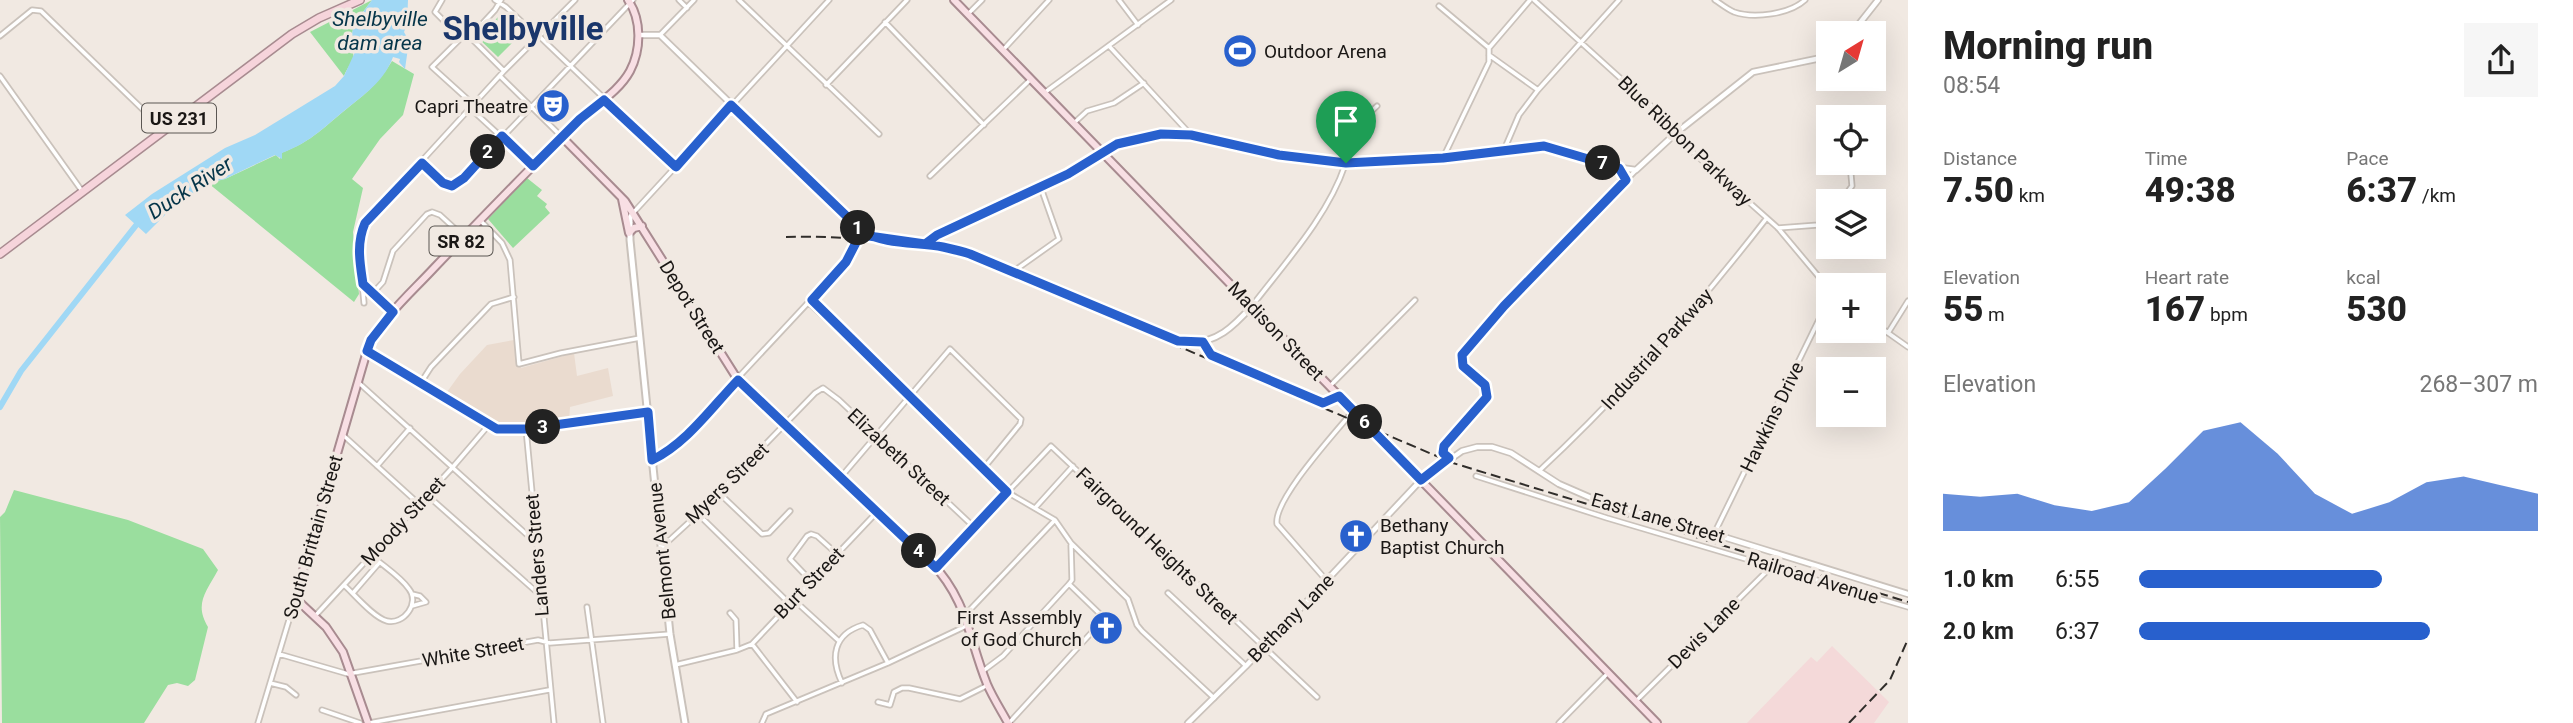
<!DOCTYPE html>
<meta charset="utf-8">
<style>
body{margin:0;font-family:Roboto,sans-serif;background:#f6f6f6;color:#222;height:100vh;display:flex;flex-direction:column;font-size:26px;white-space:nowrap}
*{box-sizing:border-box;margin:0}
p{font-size:23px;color:#767676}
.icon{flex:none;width:38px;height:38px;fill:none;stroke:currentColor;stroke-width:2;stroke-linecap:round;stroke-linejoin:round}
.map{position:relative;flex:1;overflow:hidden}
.drawer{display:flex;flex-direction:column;background:#fff;width:665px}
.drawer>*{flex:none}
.needle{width:46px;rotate:37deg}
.controls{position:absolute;left:1816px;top:21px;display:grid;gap:14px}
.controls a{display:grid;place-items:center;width:70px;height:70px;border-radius:0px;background:#fff;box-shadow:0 7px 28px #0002;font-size:35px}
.pin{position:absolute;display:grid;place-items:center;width:60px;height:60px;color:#fff;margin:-72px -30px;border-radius:50% 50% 50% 0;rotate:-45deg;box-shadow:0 0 7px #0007}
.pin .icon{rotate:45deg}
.km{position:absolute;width:35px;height:35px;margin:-18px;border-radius:50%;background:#222;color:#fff;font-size:19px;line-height:35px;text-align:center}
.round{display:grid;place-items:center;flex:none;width:74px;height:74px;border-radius:0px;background:#f6f6f6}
.head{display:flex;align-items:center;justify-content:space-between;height:119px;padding:0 35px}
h1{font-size:38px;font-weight:800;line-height:52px}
.metrics{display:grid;grid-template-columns:repeat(3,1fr);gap:10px;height:119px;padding:7px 35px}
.metrics div{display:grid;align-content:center}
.metrics b{font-size:35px;font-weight:800}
.metrics small{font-size:19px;font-weight:400}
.metrics p{font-size:19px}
.chart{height:196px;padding:14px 35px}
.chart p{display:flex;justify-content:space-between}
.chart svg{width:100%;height:126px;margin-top:7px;fill:#2860cd;opacity:.7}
ul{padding:0 35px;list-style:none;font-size:23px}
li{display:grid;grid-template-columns:112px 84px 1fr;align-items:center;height:52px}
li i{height:18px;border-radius:9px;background:#2860cd}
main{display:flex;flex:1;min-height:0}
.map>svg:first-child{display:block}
.industrial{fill:#f4d9d9}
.built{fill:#eadbcf}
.green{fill:#9ade9e}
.water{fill:#a0d8f5}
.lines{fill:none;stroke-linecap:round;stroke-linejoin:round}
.river{stroke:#a0d8f5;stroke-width:6}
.minor-casing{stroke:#cac2bb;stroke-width:7}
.tertiary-casing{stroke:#cac2bb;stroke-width:8}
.secondary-casing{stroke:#cac2bb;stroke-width:9}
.primary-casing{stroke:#a88b90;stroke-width:10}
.trunk-casing{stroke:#a88b90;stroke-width:10}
.minor{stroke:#fff;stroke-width:3.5}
.tertiary{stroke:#fff;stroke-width:4.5}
.secondary{stroke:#fff;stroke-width:5}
.primary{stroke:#f8dfe4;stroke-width:6}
.trunk{stroke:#f6d4db;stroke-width:7}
.rail{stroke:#302d2a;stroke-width:2;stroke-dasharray:10 5;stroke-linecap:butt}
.route-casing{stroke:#fff;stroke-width:14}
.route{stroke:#2860cd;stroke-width:9}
.labels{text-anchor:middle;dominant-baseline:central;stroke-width:7;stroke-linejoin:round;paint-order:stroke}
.shield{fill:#f1e9e2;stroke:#5a5652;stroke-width:2}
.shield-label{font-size:18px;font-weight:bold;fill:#1a1715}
.poi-label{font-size:19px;fill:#1a1715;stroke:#f1e9e2;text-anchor:start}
.street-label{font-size:19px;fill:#1a1715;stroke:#f1e9e2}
.water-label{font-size:21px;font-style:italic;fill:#053549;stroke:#f1e9e2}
.town-label{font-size:33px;font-weight:bold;fill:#1a366b;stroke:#f1e9e2}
</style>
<main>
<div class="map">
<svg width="1908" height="723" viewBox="0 0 1908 723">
<rect width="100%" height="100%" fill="#f1e9e2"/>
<path class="industrial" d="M1832,646L1889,702L1874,723H1747L1811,657L1817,662Z"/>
<path class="built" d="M514,340L521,368L574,353L577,376L608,368L613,396L570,407L569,422L524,426L497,424L447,392L460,374L487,345Z"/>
<path class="green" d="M372,0L354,24L350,44C358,61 350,61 344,76L310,32Z
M498,17L519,36L498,57L478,38Z
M392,61L414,74L403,115L380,139L352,179L363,188L353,232L359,294L354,302L208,183L225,179L276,155L280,159L281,153C313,141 325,126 350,106C368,92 380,81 392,61Z
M527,178L542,190L537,196L547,204L545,207L550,213L513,248L488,219Z
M14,490L128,520L203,549L218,570C206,592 194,604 208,627L195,680L188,686L177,683L168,685L144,723H2L0,517L5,512Z"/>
<path class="water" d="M372,0H408L407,24L404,32L409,41L405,69L399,62L400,59L393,57C385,79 368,92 350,106C325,126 313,141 282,153V159L275,155L225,179L208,183L170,210L146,234L125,215L152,194L225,148L255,135L335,86L344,76L355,52L350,44L354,24Z"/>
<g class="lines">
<path class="river" d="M0,407L21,371L141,219"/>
<g class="minor-casing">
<path id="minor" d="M442,0L435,12L461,38L470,37
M495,0L506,7L538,37
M679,0L687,8
M739,0L879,134
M1119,0L1138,25
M1534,0L1671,124L1679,140L1778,228L1829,289
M1715,0C1721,4 1727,9 1734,12C1754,19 1790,14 1805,0
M1439,6L1489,48
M968,14L982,0
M885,22L984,125
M660,35L694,0
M0,36L32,10L41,11L164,130
M539,36L676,167
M470,37L495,10L501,0
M470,37L504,71
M461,38L432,67L474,105
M1109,46L1191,135
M1003,50L1049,0
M1489,55L1538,90
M0,76L82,191
M501,77L562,137
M826,85L907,0
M1044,93L1171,0
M471,109L533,166
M1074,123L1087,111L1114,103L1144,83
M1504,150L1519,115L1538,90L1619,0
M1443,158L1489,62V48L1530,0
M422,163C433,173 442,189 459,183L633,0
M1619,168L1626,180
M930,176L1031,79
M1841,201L1852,186L1850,163
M633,213L829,0
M480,220L502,243L510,260L519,364L561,353L640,338
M1778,228L1818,225L1829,216
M1014,271L1059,239L1041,188
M364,285L392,311
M373,293L383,282L393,251L427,214L432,212L440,215L464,237
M812,300L884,371
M364,303C362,276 354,249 365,223L504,71L575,0
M809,303L885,373L1007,492L1055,520L1071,543L1128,599L1137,625L1142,631L1214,698
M1252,306C1284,264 1328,216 1345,165C1348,155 1348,143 1349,132L1377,106
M1874,323L1908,347
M1888,333L1908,301
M1203,342L1211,355L1323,403L1340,396
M368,351L497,429H526L647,412
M359,383L535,542
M420,384L431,367L491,304L514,297
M1330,386L1415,300
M526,429L554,723
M343,435L419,504
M1449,458L1443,453L1444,446L1484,402L1488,393L1485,385L1463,366L1462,355L1505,306L1635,171
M652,460L664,454L679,441L846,262L862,231
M377,466L410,428
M1539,471C1622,394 1696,309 1766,219
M1476,476L1607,518L1908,607
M841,477L950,349L1021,419L1020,424L983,469
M718,492L762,534L769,533L790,511
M427,495L540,595
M1035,508L1073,466
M698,514L790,604
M1714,534L1829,299
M662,547L698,514L815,393L823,388L839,400L974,527
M936,568L1051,446L1317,697
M811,581L790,559L807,536L811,534L817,536L837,554
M1327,581L1277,524C1273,500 1336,432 1353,411
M344,585C354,594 374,618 387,621C404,625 420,603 409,589C400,576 383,566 371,555
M353,593L379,563
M1168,593L1246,666
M794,600L839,641
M412,606L426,602L420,596L412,594
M587,607L603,723
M730,613L736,620L737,650
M965,615L1055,520
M315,616L452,468L488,426
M752,644L797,702
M279,654L348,674L538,640L550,643L670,634
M675,665L737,650L752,644L878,511
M983,671L1003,656L1069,584L1072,580L1071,545
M270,683L286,687L296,695
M842,683C830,658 833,634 863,625L870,630L888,663
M1636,701L1771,567
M878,702L890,705L894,692L902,688H909L960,699L988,685
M322,710L360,723
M258,723L295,600
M369,723L549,690
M762,723L766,714L888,663L966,626
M1009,723L1102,621L1101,615L1069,584
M1559,723L1608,673"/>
</g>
<g class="tertiary-casing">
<path id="tertiary" d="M1852,33L1878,0
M639,35H660L862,231L869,236L887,239L945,247L970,254L1188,343C1217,343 1233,327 1252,306
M924,245L937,235L1041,188L1117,144L1173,133L1279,154L1346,163L1443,158L1551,146L1614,167L1636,170L1676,133L1753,72L1821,58L1829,53
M1188,723L1246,666L1421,480L1462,451L1477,447H1492L1511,453L1559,484L1605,504L1714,534L1908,594"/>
</g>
<g class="secondary-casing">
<path id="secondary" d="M633,213L630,218V240L670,634L685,723"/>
</g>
<g class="primary-casing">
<path id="primary" d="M954,0L1657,723
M562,137L625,201L738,380L931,562C968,601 968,637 987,684C993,698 1001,710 1008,723
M622,199L629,233L634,228L642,226
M368,723L343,652L326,627L295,598L367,351C381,318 410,294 434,268C481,219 528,170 576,123C593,106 618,93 630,71C641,50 642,20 628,0"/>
</g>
<g class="trunk-casing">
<path id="trunk" d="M0,254L292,34L319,18L360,0"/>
</g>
<use href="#minor" class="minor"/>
<use href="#tertiary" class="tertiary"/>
<use href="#secondary" class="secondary"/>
<use href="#primary" class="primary"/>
<use href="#trunk" class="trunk"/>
<path class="rail" d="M786,237C848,235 922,243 980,262L1453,463L1908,602
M1849,723L1890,680L1908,639"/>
</g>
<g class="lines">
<g class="route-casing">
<path id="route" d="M1346,163L1279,155L1191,135L1161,134L1117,144L1068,174L937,235L925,244L869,236L862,231L731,105L676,167L604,100L580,119L533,166L502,136L464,178L452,186L443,183L422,163L365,223C356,244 360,263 363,284L393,312L371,340L367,351L497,429H526L648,412L652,460C686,444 712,407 738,380L936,568L1007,492L812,300L846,262L862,231C884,245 918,242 943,247C952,249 961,251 970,254L1178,341L1203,342L1211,355L1323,403L1339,396L1421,480L1449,458L1443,453L1444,446L1487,397L1485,385L1463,366L1462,355L1504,306L1626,180L1619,168L1544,146L1443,158L1346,163"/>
</g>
<use href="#route" class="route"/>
</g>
<defs>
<g id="stadium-disc" transform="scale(1.75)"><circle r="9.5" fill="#2860cd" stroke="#f1e9e2"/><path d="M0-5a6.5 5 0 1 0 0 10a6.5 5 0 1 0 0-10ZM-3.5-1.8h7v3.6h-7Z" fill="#fff"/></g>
<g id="theatre-disc" transform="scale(1.75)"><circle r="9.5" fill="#2860cd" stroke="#f1e9e2"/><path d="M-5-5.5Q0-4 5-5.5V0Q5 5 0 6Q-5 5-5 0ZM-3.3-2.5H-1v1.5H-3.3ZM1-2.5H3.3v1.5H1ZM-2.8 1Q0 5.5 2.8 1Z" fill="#fff"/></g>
<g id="church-disc" transform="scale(1.75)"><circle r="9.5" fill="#2860cd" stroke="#f1e9e2"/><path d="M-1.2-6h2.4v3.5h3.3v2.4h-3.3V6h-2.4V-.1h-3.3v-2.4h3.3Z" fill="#fff"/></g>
</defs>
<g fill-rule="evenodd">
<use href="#stadium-disc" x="1240" y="51"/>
<use href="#theatre-disc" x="553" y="106"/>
<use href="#church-disc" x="1356" y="536"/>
<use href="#church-disc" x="1106" y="628"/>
</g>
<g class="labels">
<g class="shield">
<rect x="142" y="103.5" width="74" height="29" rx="5"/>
<rect x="429.5" y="226.5" width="63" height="29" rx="5"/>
</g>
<g class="shield-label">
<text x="179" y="118">US 231</text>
<text x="461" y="241">SR 82</text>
</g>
<g class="poi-label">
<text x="1264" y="51">Outdoor Arena</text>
<text x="528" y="106" text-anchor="end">Capri Theatre</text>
<text x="1380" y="525">Bethany<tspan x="1380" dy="22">Baptist Church</tspan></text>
<text x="1082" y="617" text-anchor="end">First Assembly<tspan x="1082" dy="22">of God Church</tspan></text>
</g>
<g class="street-label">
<text transform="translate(1685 141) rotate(44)">Blue Ribbon Parkway</text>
<text transform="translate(692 307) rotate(58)">Depot Street</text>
<text transform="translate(1276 331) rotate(46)">Madison Street</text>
<text transform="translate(1657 349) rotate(-48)">Industrial Parkway</text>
<text transform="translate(1772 417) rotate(-64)">Hawkins Drive</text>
<text transform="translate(899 457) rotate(43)">Elizabeth Street</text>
<text transform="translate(727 483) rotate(-44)">Myers Street</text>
<text transform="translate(1658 518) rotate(16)">East Lane Street</text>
<text transform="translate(403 521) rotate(-47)">Moody Street</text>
<text transform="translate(313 537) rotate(-74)">South Brittain Street</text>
<text transform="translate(1157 546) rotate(44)">Fairground Heights Street</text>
<text transform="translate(662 551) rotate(-96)">Belmont Avenue</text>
<text transform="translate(537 555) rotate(-95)">Landers Street</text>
<text transform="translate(1813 578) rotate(17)">Railroad Avenue</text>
<text transform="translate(809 583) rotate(-46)">Burt Street</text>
<text transform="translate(1291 618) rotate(-46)">Bethany Lane</text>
<text transform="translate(1704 633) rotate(-45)">Devis Lane</text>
<text transform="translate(473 652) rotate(-10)">White Street</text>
</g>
<g class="water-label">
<text x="380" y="19">Shelbyville<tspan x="380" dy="24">dam area</tspan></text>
<text transform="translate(190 188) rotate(-33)">Duck River</text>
</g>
<g class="town-label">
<text x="523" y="28">Shelbyville</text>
</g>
</g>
</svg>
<div class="controls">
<a><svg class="needle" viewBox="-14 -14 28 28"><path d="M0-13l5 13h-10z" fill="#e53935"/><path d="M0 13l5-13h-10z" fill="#767676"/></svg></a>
<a><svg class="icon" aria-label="locate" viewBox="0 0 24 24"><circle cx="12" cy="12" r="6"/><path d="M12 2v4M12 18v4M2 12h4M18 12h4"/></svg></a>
<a><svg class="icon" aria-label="layers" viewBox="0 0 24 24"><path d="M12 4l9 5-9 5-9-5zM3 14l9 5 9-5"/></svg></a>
<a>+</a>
<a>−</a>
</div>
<div class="pin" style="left:1346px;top:163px;background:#1e9e55"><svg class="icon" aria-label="arrive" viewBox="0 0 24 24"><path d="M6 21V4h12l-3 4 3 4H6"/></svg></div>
<b class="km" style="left:858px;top:228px">1</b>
<b class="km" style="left:488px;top:152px">2</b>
<b class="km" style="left:543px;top:427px">3</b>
<b class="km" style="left:919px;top:551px">4</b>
<b class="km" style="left:1365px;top:422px">6</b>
<b class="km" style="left:1603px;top:163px">7</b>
</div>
<section class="drawer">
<div class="head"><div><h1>Morning run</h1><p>08:54</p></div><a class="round"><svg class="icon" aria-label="share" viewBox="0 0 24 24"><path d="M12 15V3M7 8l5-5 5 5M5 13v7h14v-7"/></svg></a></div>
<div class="metrics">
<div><p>Distance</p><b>7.50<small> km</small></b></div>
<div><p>Time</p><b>49:38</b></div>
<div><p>Pace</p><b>6:37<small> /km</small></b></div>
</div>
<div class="metrics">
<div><p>Elevation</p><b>55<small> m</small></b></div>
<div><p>Heart rate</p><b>167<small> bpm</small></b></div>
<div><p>kcal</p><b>530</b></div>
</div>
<div class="chart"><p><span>Elevation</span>268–307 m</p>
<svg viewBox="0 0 160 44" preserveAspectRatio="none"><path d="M0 44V31L10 32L20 31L30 35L40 37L50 34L60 22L70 9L80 6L90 17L100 31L110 38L120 34L130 27L140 25L150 28L160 31V44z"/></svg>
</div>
<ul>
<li><b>1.0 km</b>6:55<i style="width:61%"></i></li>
<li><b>2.0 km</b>6:37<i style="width:73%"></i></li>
</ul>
</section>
</main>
